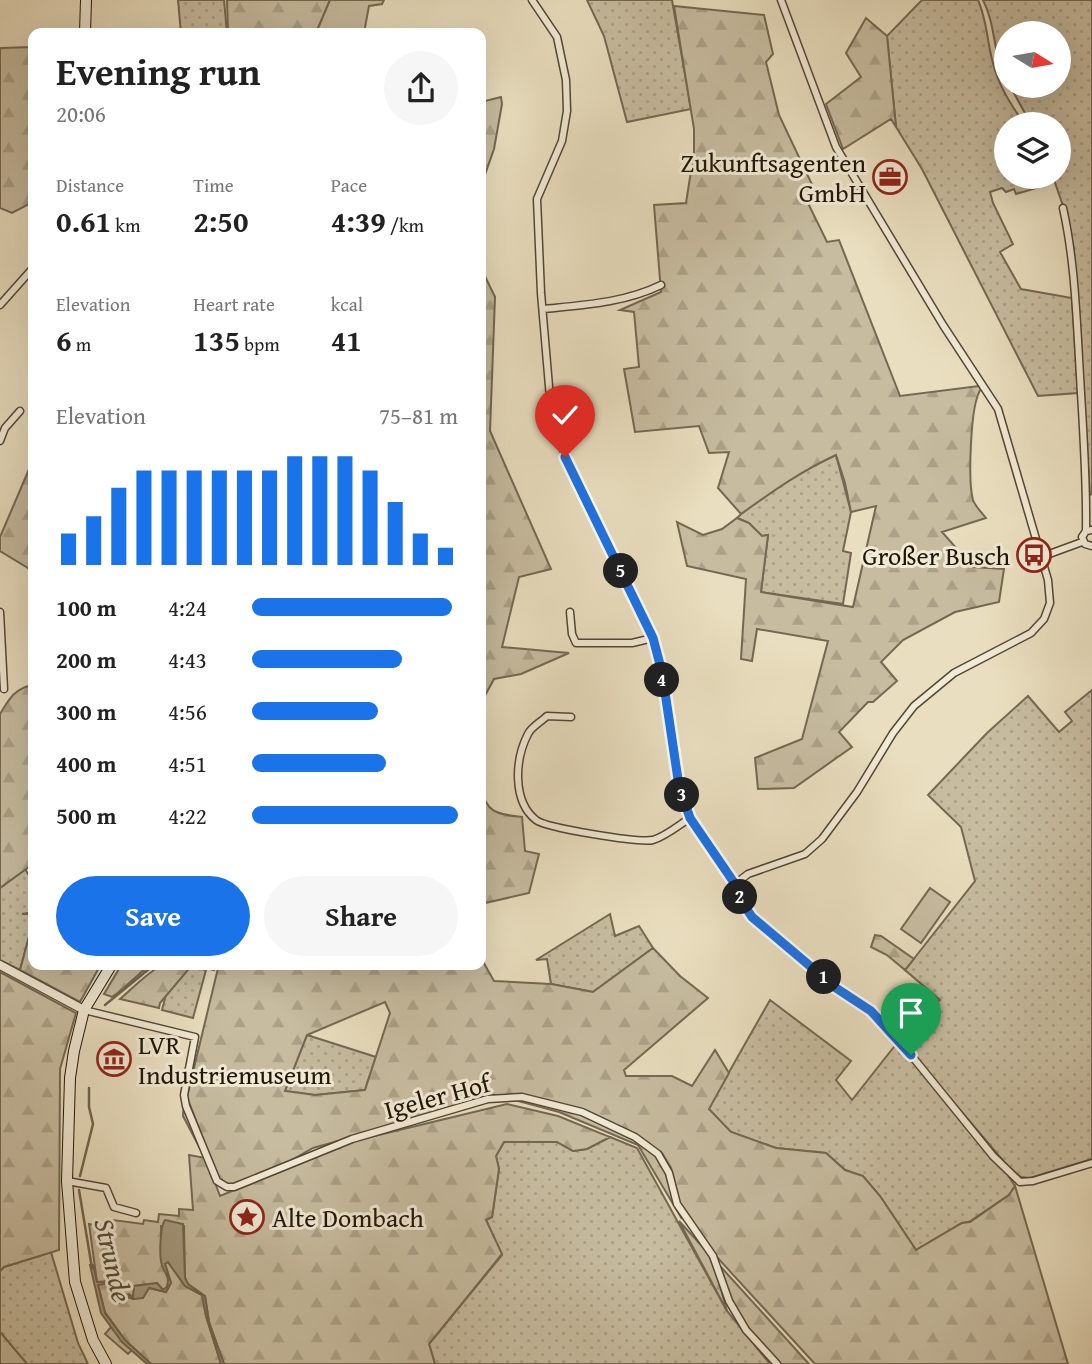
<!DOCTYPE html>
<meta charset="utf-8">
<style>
body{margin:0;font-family:"Gentium Book Plus",serif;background:#f6f6f6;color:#222;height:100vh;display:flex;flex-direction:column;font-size:26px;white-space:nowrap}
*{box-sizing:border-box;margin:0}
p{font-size:23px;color:#767676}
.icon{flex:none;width:38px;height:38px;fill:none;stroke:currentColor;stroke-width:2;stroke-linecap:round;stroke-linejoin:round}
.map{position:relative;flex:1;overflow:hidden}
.sheet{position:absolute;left:28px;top:28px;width:458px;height:942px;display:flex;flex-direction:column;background:#fff;border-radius:14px;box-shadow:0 7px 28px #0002}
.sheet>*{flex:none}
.needle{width:46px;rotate:101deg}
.fabs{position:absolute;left:994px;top:21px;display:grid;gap:14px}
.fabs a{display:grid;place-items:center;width:77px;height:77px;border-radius:50%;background:#fff;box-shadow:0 7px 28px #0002;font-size:35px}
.pin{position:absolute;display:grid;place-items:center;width:60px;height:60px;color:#fff;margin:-72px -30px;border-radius:50% 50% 50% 0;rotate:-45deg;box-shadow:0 0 7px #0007}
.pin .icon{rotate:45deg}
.km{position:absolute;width:35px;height:35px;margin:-18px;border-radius:50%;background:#222;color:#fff;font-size:19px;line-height:35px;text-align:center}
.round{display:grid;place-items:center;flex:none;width:74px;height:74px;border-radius:37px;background:#f6f6f6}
.head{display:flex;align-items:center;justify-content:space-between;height:119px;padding:0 28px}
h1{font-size:38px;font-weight:700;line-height:52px}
.stats{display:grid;grid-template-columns:repeat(3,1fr);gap:10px;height:119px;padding:7px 28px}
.stats div{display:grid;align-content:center}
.stats b{font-size:30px;font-weight:700}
.stats small{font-size:19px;font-weight:400}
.stats p{font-size:19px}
.chart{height:196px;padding:14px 28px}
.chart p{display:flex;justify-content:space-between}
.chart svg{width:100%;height:126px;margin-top:7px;stroke:#1a73e8;stroke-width:6}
.cta{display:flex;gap:14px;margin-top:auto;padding:14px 28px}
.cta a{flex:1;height:80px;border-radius:42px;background:#1a73e8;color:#fff;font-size:28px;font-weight:700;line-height:80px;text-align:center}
.cta a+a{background:#f6f6f6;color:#222}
ul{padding:0 28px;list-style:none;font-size:23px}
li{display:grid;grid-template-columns:112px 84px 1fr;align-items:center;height:52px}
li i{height:18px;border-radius:9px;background:#1a73e8}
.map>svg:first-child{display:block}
.green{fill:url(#green-dots);stroke:#746853;stroke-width:2}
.forest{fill:url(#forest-firs);stroke:#746853;stroke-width:2;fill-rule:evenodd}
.pitch{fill:#c7bca0;stroke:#746853;stroke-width:2}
.water{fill:#a59a80;stroke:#70654f;stroke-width:2}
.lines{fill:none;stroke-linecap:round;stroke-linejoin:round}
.stream{stroke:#70654f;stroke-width:2.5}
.minor-casing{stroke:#524734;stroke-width:9}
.tertiary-casing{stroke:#524734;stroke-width:10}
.secondary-casing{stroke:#201506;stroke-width:12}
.minor{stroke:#f1ead5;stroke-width:6}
.tertiary{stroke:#f1ead5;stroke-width:8}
.secondary{stroke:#f1ead5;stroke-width:10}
.route-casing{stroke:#fff;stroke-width:14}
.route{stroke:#1a73e8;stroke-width:9}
.labels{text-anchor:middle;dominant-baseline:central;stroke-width:6;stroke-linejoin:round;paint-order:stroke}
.poi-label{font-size:26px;fill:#201506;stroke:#f1ead5;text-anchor:end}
.street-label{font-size:26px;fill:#201506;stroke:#f1ead5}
.water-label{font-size:28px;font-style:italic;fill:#554a37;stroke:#f1ead5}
</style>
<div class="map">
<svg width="1092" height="1364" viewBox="0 0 1092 1364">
<defs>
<pattern id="green-dots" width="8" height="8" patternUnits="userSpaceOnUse" patternTransform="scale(1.75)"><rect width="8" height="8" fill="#c7bca0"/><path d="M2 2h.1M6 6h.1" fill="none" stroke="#aba188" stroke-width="1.8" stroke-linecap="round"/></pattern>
<pattern id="forest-firs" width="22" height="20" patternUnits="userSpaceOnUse" patternTransform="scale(1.75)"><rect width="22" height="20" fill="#c7bca0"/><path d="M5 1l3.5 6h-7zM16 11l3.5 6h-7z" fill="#aba188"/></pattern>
</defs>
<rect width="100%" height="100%" fill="#e9debf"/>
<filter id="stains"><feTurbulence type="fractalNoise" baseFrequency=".00286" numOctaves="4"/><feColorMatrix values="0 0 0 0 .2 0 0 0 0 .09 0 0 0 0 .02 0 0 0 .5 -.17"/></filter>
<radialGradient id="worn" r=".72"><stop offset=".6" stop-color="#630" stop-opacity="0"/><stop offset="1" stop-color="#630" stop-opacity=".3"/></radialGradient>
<path class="green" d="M178,0H224L227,33H181Z
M587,0H672L691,109L627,122L604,36Z
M922,0H978C988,22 987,47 995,70C1001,90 1013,107 1024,124H1006V177H1049L1047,185L1016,194L1014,189L1006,192L1002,188L990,192L993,203L1013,244L1000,252L1021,289L1072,298L1078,393L1038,396L922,169L896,127L887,36Z
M983,0H1092V493L1090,495L1074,251L1069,223L1053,177H1059V124H1031L1010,86H1059V33H1006V80C993,55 996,25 983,0Z
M836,455L851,512L843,551L851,553L843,604L761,592L768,535L762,536L749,523L737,518C764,491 802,470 836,455Z
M1092,690V1159L1030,1178L1021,1177L1011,1170L910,1051L904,1043L909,1040L905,1034H897L940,1000L905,970L975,881L961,827L928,795L987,733L1028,696L1059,732L1072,721L1065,712Z
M25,869L33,882V912L22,914H33V922L20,970L0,960V888Z
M610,914L615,936L639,926L653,948L593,992L551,984L547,959L536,960Z
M174,964L206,970L193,1018L162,1010Z
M770,1000L851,1061L836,1080L852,1100L897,1043L1004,1169L1015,1186L1009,1195L969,1222L962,1223L916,1250L880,1196L863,1176L845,1170L826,1153L776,1148L731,1132L708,1109Z
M307,1035L376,1057L365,1090L315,1095L285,1091Z
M610,1137L637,1148L727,1311L770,1364H435L429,1344L502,1255L486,1220L492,1217L499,1169L496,1156L504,1142H557L573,1151L587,1149Z
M51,1252L78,1343L88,1364H27L0,1332V1271L4,1267Z"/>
<path class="forest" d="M227,0H330L316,33H228Z
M674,6L764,15L773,54L766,62L779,115L816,193L805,197L827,242L839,240L900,396L979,386L981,389C970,403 968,482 973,500C975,506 982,513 986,518L942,532L973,567L1004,569L999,602L955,612L903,640L881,662L897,681L873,702H868L839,732L852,747L794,788L758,789L755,758L802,739L828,641L757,629L752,661L741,659L746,579L687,566L677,522L703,535L722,529L737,518L749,523L762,536L768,535L761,592L853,607L876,506L851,512L845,483L836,455C801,471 772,492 741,514L718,488L729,452L709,453L699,426L635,432L624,369L639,367L634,312L620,310L661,292L654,205L686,203L694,152V129Z
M866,18L887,36L896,127L891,119L843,149L826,104L861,77L846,53Z
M33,47V202L12,213L0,208V50L1,48Z
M501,97L502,104L494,149L481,186V102Z
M481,268L495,297L490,431L551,569L519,577L502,647L569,653L521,674L494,679L481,703Z
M33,460V571L0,551V537Z
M33,685V864L0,888V714C9,699 15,688 33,685Z
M481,787C486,814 498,814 522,817L525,851L539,854L529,893L481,904Z
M33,922V964H101L80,1002L20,970Z
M875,935L881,936L914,959L905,970L887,955L871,947Z
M653,948L680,976L708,998L624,1070L626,1076H672L692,1086L715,1050L729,1073L709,1109L731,1132L776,1148L826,1153L845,1170L863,1176L880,1196L916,1250L962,1223L970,1222L1009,1195L1015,1186L1068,1364H815L715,1255L680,1204L671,1168L662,1153L636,1135L586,1116L642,1143L662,1159L682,1219L638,1145L559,1112L492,1094L404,1123L313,1148L283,1165L229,1186L220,1182L187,1097L219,964H481V958L494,981L551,984L593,992ZM385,1002L390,1013L365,1090L315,1095L285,1091L307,1035Z
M122,964H152C137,974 127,987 112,997L104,994Z
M163,964H215L214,970L192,965L160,1003L159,1008L120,999C135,986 146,974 163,964Z
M0,972L76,1013L60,1069L59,1250L4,1267L0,1271Z
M184,1100L220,1196L358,1140L507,1104L558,1116L610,1137L587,1149L573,1151L557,1142H504L496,1156L499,1169L492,1217L486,1220L502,1254L429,1344L435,1364H224L209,1322L205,1296L188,1284L185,1278L184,1226H161L162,1265L169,1278L167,1287L163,1290L157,1283L135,1286L133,1297L129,1294L121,1301L116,1299L120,1303L128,1297C139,1300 142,1297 149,1288L166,1292L171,1283L165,1264L168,1262L185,1286L202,1295L206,1316L221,1364H151L125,1340L105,1312L98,1285L108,1283L113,1286L114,1284L109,1281L97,1282L89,1224L111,1228L113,1220L143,1224L144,1220L158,1222L159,1214L179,1216V1209L193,1210L189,1155L205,1158L183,1116Z
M679,1221L712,1257L727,1311Z
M721,1267L809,1364H780L769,1353L732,1307Z
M111,1327L132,1350L128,1354L105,1334Z
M0,1332L27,1364H0Z"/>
<path class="pitch" d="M330,0H384L382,4L369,6L364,33H316Z
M930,888L950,902L921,943L901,929Z"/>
<path class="water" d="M165,1220L183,1224L185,1278L188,1284L205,1296L209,1322L224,1364H221L206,1316L202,1295L185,1286L168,1262L165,1264L171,1283L166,1292L149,1288L143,1298L133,1299L128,1297L121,1303L115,1300L113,1286L110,1283L98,1285L105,1313L125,1340L151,1364H147L122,1342L101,1313L90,1265H93L97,1282H112L116,1299L121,1301L126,1294L133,1297L134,1286L157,1283L163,1290L167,1287C170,1276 165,1275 162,1265C159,1257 160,1226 165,1220Z"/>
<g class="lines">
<path class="stream" d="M105,1005L155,964
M80,1176L93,1124L89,1107V1088
M79,1190L92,1268"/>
<g class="minor-casing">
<path id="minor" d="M532,0L557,37L566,80L567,111L562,141L537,199L541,293L550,398L565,457L653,638L661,672L679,786L690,818L735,884L742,902L752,917L836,988L871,1011L911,1055L993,1156L1020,1182L1033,1181L1092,1163
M1063,208C1074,258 1076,307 1079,358C1082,416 1087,473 1086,531
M0,305L33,268
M543,309C583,305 624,303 661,285
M0,441L5,428L20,411
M1092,530L1086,531L1082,537L1085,544L1092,546
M1041,557L1082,542
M0,612L4,689
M570,612L572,634L576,643H632L653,638
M571,717L547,716C541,722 531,727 528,734C515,759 512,801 536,820C546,828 639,843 653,840C666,836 679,825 690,818
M735,884L748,874L805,854L822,839L857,792L893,733L914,706L954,673L1031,633L1044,619L1050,603L1048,580L998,409L943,325L836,147L781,0
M84,1010L195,1037L184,1095L186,1106L217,1181L227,1187H234L352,1139L488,1099L522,1097L582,1112L635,1137L658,1154L669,1173L677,1204L713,1256L729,1301L746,1330L777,1364
M67,1181L106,1188L114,1207L136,1213"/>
</g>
<g class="tertiary-casing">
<path id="tertiary" d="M0,965L84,1010"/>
</g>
<g class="secondary-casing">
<path id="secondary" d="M85,33L86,0
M106,1364L93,1340L75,1282L67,1181L70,1078L74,1051L84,1010L112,964"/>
</g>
<use href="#minor" class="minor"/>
<use href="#tertiary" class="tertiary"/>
<use href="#secondary" class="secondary"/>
</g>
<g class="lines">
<g class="route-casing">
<path id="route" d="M565,457L653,638L662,672L679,786L690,818L735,884L742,902L752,917L836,988L871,1011L911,1055"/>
</g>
<use href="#route" class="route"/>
</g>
<defs>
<g id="office-ring" transform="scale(1.75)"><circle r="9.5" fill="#f1ead5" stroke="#8f2418" stroke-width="1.5"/><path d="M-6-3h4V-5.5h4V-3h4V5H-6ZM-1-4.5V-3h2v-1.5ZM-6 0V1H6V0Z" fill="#8f2418"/></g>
<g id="bus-ring" transform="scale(1.75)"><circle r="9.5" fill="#f1ead5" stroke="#8f2418" stroke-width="1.5"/><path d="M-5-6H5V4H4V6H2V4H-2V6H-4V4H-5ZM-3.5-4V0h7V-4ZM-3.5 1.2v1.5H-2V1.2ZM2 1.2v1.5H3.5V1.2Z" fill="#8f2418"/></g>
<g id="museum-ring" transform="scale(1.75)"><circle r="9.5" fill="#f1ead5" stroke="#8f2418" stroke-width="1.5"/><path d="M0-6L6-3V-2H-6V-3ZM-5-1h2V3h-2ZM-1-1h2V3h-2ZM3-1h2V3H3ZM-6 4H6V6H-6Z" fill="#8f2418"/></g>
<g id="sight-ring" transform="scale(1.75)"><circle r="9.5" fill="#f1ead5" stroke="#8f2418" stroke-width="1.5"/><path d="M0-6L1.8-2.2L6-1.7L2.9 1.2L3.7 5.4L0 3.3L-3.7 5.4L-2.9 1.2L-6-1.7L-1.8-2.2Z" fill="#8f2418"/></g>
</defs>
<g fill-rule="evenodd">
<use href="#office-ring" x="890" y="177"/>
<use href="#bus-ring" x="1034" y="555"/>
<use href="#museum-ring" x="114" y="1059"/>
<use href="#sight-ring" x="247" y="1217"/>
</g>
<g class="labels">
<g class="poi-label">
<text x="866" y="162">Zukunftsagenten<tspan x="866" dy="30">GmbH</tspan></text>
<text x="1010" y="555">Großer Busch</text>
<text x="138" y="1044" text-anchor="start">LVR<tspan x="138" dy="30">Industriemuseum</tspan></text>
<text x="272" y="1217" text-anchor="start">Alte Dombach</text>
</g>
<g class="street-label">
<text transform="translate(437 1096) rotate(-15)">Igeler Hof</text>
</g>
<g class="water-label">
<text transform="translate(114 1260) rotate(77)">Strunde</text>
</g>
</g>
<rect width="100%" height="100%" filter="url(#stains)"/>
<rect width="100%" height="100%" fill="url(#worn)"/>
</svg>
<div class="fabs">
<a><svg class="needle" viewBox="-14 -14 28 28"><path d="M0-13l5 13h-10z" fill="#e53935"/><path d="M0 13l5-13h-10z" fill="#767676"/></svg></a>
<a><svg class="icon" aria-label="layers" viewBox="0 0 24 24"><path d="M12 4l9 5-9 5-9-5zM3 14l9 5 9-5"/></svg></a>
</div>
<div class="pin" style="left:911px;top:1055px;background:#1e9e55"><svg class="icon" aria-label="arrive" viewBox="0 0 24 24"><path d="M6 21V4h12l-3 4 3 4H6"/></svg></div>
<div class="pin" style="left:565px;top:457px;background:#d93025"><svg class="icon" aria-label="check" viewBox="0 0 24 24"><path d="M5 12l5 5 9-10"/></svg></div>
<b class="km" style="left:824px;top:977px">1</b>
<b class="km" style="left:740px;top:897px">2</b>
<b class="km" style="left:682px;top:795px">3</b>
<b class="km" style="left:662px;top:680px">4</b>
<b class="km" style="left:621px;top:571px">5</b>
<section class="sheet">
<div class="head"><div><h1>Evening run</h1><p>20:06</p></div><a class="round"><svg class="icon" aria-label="share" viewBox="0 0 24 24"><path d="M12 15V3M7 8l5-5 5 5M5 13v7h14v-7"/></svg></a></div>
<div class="stats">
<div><p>Distance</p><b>0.61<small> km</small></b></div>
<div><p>Time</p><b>2:50</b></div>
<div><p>Pace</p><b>4:39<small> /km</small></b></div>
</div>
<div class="stats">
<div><p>Elevation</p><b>6<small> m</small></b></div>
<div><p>Heart rate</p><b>135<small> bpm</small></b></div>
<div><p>kcal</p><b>41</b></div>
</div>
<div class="chart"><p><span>Elevation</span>75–81 m</p>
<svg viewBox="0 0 160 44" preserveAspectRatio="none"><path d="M5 44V33M15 44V27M25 44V17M35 44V11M45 44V11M55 44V11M65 44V11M75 44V11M85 44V11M95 44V6M105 44V6M115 44V6M125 44V11M135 44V22M145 44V33M155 44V38"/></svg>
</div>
<ul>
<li><b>100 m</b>4:24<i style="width:97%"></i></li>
<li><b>200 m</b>4:43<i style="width:73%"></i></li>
<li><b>300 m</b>4:56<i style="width:61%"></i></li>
<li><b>400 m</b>4:51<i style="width:65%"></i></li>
<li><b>500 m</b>4:22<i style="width:100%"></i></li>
</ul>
<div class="cta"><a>Save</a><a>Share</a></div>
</section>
</div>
